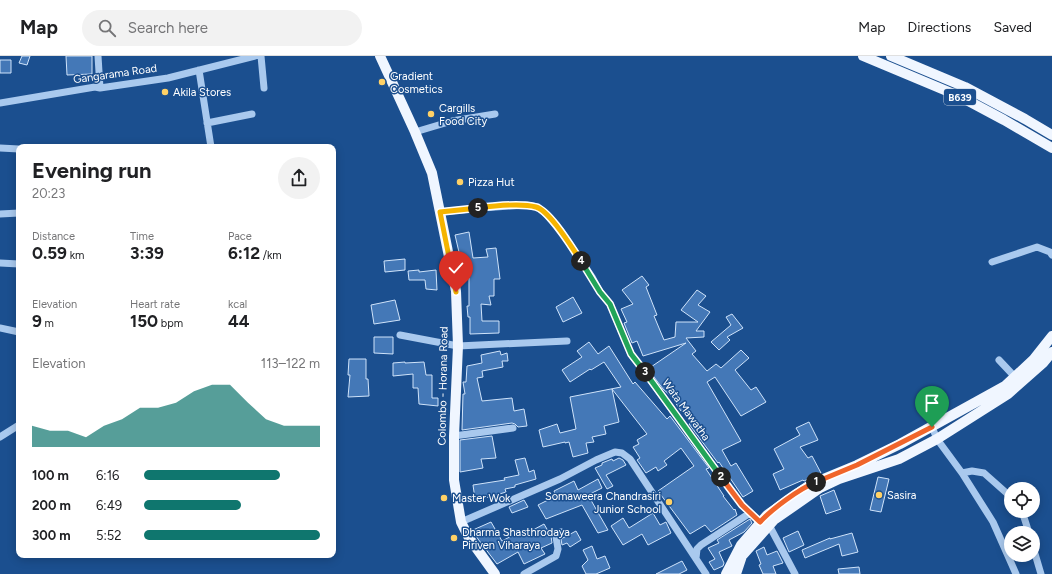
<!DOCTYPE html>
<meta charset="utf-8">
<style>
body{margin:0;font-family:Figtree,sans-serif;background:#f2f2f2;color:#202124;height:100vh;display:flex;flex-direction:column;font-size:15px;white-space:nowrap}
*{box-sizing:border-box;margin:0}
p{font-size:13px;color:#757577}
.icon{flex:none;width:22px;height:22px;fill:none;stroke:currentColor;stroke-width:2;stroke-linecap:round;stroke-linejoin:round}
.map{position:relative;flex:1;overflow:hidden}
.panel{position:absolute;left:16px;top:88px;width:320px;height:414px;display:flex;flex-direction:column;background:#fff;border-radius:8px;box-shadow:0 2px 10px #0003}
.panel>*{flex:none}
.tools{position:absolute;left:1004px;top:426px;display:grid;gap:8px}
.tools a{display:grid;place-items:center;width:36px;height:36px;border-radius:50%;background:#fff;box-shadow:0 2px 10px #0003;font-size:20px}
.pin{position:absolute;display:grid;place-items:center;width:34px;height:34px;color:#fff;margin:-41px -17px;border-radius:50% 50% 50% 0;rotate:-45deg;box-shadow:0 0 4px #0007}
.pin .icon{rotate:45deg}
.km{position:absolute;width:20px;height:20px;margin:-10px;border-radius:50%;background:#222;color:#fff;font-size:11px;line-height:20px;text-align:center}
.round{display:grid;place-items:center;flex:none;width:42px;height:42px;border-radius:21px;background:#f2f2f2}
.summary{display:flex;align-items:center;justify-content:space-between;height:68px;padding:0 16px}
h1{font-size:22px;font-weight:700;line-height:30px}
.figures{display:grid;grid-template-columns:repeat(3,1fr);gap:6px;height:68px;padding:4px 16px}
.figures div{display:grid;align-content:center}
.figures b{font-size:17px;font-weight:700}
.figures small{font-size:11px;font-weight:400}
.figures p{font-size:11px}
.chart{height:112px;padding:8px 16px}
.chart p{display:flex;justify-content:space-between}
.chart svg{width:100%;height:72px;margin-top:4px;fill:#0f766e;opacity:.7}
ul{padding:0 16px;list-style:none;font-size:13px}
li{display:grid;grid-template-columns:64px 48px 1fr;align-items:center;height:30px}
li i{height:10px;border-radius:5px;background:#0f766e}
header{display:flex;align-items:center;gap:24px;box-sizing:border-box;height:56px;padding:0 20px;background:#fff;border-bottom:1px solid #e0e0e0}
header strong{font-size:19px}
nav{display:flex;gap:22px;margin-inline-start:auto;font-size:14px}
.search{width:280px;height:36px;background:#f2f2f2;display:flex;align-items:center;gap:10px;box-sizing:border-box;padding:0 14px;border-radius:22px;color:#757577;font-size:15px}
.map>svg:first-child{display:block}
.building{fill:#4478b7;stroke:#cfe3fa}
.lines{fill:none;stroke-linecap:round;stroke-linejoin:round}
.minor{stroke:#a9c9ee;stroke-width:7}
.major{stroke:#f0f6ff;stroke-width:10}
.split-1-casing{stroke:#fff;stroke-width:8}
.split-2-casing{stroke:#fff;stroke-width:8}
.split-3-casing{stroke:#fff;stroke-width:8}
.split-4-casing{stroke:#fff;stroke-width:8}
.split-5-casing{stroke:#fff;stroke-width:8}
.split-6-casing{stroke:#fff;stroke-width:8}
.split-1{stroke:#f0652b;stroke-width:5}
.split-2{stroke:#f0652b;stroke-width:5}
.split-3{stroke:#22a559;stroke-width:5}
.split-4{stroke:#22a559;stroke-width:5}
.split-5{stroke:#f5b400;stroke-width:5}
.split-6{stroke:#f5b400;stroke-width:5}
.poi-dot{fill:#ffd166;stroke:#1b4f8f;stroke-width:1.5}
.labels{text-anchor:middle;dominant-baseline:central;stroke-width:3;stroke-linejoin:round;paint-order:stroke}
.shield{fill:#1b4f8f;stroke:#bbcadd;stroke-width:1}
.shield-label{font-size:10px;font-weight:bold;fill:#fff}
.street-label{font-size:11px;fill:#fff;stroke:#1b4f8f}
.poi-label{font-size:11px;fill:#fff;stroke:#1b4f8f;text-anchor:start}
</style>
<header>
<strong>Map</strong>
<div class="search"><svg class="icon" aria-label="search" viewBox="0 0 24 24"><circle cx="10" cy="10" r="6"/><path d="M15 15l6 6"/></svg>Search here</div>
<nav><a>Map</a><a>Directions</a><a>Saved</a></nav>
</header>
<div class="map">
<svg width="1052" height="518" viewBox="0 0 1052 518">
<rect width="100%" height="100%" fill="#1b4f8f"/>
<path class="building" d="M22,0H30L27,9L19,7Z
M66,0H92V18L67,19Z
M0,4H11V17H0Z
M469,176L473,202L488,201L486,193L496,192L500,223H494V240H489L491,249L481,248L482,265H499V277L470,278V261H468L467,250H469V222H467L466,209H462L455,179Z
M405,203V214L385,216L384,205Z
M419,214V216L436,214L437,234L426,233L425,224H409L408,215Z
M642,220L649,229L646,231L657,259L654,260L664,284L675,281L676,266H698L681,254L697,234L706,240L698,249L710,256L696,275H704V281L686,282L696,295L692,298L707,315L716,308L721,312L741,294L749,302L735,314L751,334L756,331L766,346L741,360L715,321L707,326L741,385L722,394L731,410L736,407L753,435L743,441L719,406L718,407L689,368L695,365L686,352L681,355L671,340L663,333L648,313L686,287L643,300L637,285L632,287L624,267L627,266L621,253L633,248L622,234Z
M573,241L582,257L563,266L556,251Z
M395,244L400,264L374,268L371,249Z
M732,258L743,272L727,281L730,284L719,294L711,286L731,269L726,261Z
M374,281H393V298L374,297Z
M589,286L598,298L609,290L633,328L635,326L667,363L670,360L709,412L706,413L724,440H723L734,454L735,453L737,459L711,476L705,469L690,478L658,435L694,410L681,392L664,405L667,409L658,415L656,411L646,417L637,404L640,402L633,391L639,388L637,384L647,378L612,333L619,366L604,370L606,378L592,381L594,386L586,387L588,397L573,401L569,386L565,387V386L543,391L539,374L557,368L560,377L576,373L570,341L621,331L604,306L591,314L590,313L570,326L562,314L582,301L577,295Z
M500,295L501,299L507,297L508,305H502L503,311L482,315L483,321L477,322L482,345L512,342L514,355L524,353L527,370L518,371L515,368L512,367L462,374L463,338H465L463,326H466L467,310L482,307L481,299Z
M349,303H366V323H368L369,340L348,341L350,319H348Z
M405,306V307L424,306L426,319H432V342H438V350L419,348L418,332H413V318L393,320V307Z
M809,366L818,384L800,391L808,402L812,400L821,417L804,425L803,424L780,434L773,418L784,413L774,393L800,379L796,372Z
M492,380L496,402L481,403L483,412L460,416V384Z
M525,402L529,416L534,414L536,423L515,429V431L505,433L506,436L490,441L475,443L473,429L505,424L504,422L519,419L515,404Z
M619,402L623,404L626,409L606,419L613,430L607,433L595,412L602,409V407L612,403L613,405Z
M878,421L889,423L881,456L870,454Z
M598,423L602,432L588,439L608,474L598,477L582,449L546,463L538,449L556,440L554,435L574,425L578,434Z
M834,434L841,453L826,458L820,440Z
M524,444L528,451L512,457L509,451Z
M653,457L660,469L666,466L671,477L648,489L642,478L623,489L611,470L623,462L629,472Z
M750,463L752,467L744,476L729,484L732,490L719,496L724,507L723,510L714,514L709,506L715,503L708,492L719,487L717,484Z
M491,466L502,485L519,476L522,480L544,468L551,480L552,487L541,492L545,498L524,508L518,496L497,508L478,483L473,474Z
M576,475L581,484L570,491L567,487L562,489L561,483Z
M798,475L804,489L789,496L783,482Z
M852,477L858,496L842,500L839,488L805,502L802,494L830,482V483Z
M592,490L597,503L605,500L610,512L596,518H586L582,510L588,504L583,494Z
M764,491L767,499L777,495L783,507L773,510L776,518H763L759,509L761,508L756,495Z
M682,505L687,514L679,518H656Z
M859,511L860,518H839L838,513Z"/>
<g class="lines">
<path class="minor" d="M98,0L100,32
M261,0L264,32
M199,14L211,91
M0,47L95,31L100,32L168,22L255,0
M207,67L252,58
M415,76L452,65L495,58
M0,92L19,93
M440,156L481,152L525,149L538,151L547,159L561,175L592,221L600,236L610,248L631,298L742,449L760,466
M0,158L19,157
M992,206L1037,191L1050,196L1052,199
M0,207L19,208
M0,272L19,276
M400,279L458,290L567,285
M999,304L1015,321
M932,371L937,383L962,417L972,415L984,417L1011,441
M454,380L513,372
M0,381L19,369
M962,417L993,466L1016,518
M1022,455L1029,477
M461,466L560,423L596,404L615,396L622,397L630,403L706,518
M769,469L795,518
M1033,491L1041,518
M696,502L697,493L701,489L750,457
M524,518L556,500L558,493L556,481L561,476"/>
<path class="major" d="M380,0L415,76L432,117L456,235L458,290L454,380V424L461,466L469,482L495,518
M863,0L961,41L1004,64L1052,92
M891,0L965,31L1025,63L1052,79
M726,518L741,489L767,459L811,428L857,409L900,388L1005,330L1033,304L1052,280
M736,518L742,500L774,464L820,432L839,423L899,403L937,383L1008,338L1043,307L1052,296"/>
</g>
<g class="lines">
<g class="split-1-casing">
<path id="split-1" d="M816,426L857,409L932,371"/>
</g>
<g class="split-2-casing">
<path id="split-2" d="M721,421L742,449L760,466C772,453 799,433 816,426"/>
</g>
<g class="split-3-casing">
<path id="split-3" d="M645,316L721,421"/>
</g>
<g class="split-4-casing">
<path id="split-4" d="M581,205L600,236L610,248L631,298L645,316"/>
</g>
<g class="split-5-casing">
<path id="split-5" d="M478,152C493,150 522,147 536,151C550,155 572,192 581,205"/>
</g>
<g class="split-6-casing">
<path id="split-6" d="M456,236L440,156L478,152"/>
</g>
<use href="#split-1" class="split-1"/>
<use href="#split-2" class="split-2"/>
<use href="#split-3" class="split-3"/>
<use href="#split-4" class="split-4"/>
<use href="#split-5" class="split-5"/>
<use href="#split-6" class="split-6"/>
</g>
<g class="poi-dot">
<circle cx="382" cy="26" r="4"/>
<circle cx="165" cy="36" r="4"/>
<circle cx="431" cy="58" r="4"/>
<circle cx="460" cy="126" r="4"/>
<circle cx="879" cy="439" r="4"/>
<circle cx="444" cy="442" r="4"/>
<circle cx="669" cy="446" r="4"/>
<circle cx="454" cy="482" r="4"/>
</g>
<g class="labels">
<rect class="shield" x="944" y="33" width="32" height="16" rx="3"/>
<g class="shield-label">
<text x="960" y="41">B639</text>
</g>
<g class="street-label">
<text transform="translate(115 18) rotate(-8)">Gangarama Road</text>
<text transform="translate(443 330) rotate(-89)">Colombo - Horana Road</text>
<text transform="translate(686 354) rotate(54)">Wata Mawatha</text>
</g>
<g class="poi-label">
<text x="390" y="20">Gradient<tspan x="390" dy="13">Cosmetics</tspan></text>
<text x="173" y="36">Akila Stores</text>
<text x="439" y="52">Cargills<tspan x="439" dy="13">Food City</tspan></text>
<text x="468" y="126">Pizza Hut</text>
<text x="887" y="439">Sasira</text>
<text x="661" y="440" text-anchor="end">Somaweera Chandrasiri<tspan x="661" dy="13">Junior School</tspan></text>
<text x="452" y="442">Master Wok</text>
<text x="462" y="476">Dharma Shasthrodaya<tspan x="462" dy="13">Piriven Viharaya</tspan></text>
</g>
</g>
</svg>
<div class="tools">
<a><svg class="icon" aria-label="locate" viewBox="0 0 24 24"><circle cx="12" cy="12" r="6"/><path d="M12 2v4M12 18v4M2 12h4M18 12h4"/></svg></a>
<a><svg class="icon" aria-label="layers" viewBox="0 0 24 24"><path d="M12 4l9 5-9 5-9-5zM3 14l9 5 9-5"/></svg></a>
</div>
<div class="pin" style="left:932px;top:371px;background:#1e9e55"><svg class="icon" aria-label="arrive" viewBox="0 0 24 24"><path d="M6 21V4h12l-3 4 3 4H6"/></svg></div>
<div class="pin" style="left:456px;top:236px;background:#d93025"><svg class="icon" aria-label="check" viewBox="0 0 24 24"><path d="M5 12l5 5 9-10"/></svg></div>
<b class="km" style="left:816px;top:426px">1</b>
<b class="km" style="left:721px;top:421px">2</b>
<b class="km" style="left:645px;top:316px">3</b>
<b class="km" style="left:581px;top:205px">4</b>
<b class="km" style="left:478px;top:152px">5</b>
<section class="panel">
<div class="summary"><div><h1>Evening run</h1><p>20:23</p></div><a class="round"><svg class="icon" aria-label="share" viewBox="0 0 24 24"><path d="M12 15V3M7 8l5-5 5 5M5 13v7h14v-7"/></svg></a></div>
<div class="figures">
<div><p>Distance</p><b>0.59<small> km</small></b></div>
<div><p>Time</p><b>3:39</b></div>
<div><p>Pace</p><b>6:12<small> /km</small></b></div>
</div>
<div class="figures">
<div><p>Elevation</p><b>9<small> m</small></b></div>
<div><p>Heart rate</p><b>150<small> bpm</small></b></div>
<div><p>kcal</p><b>44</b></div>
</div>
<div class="chart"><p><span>Elevation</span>113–122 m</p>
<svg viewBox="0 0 160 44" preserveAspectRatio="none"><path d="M0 44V31L10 34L20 34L30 38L40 31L50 27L60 20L70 20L80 17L90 10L100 6L110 6L120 17L130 27L140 31L150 31L160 31V44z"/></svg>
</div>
<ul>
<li><b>100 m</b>6:16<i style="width:77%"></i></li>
<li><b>200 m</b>6:49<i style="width:55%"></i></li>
<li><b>300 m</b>5:52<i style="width:100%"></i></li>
</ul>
</section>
</div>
